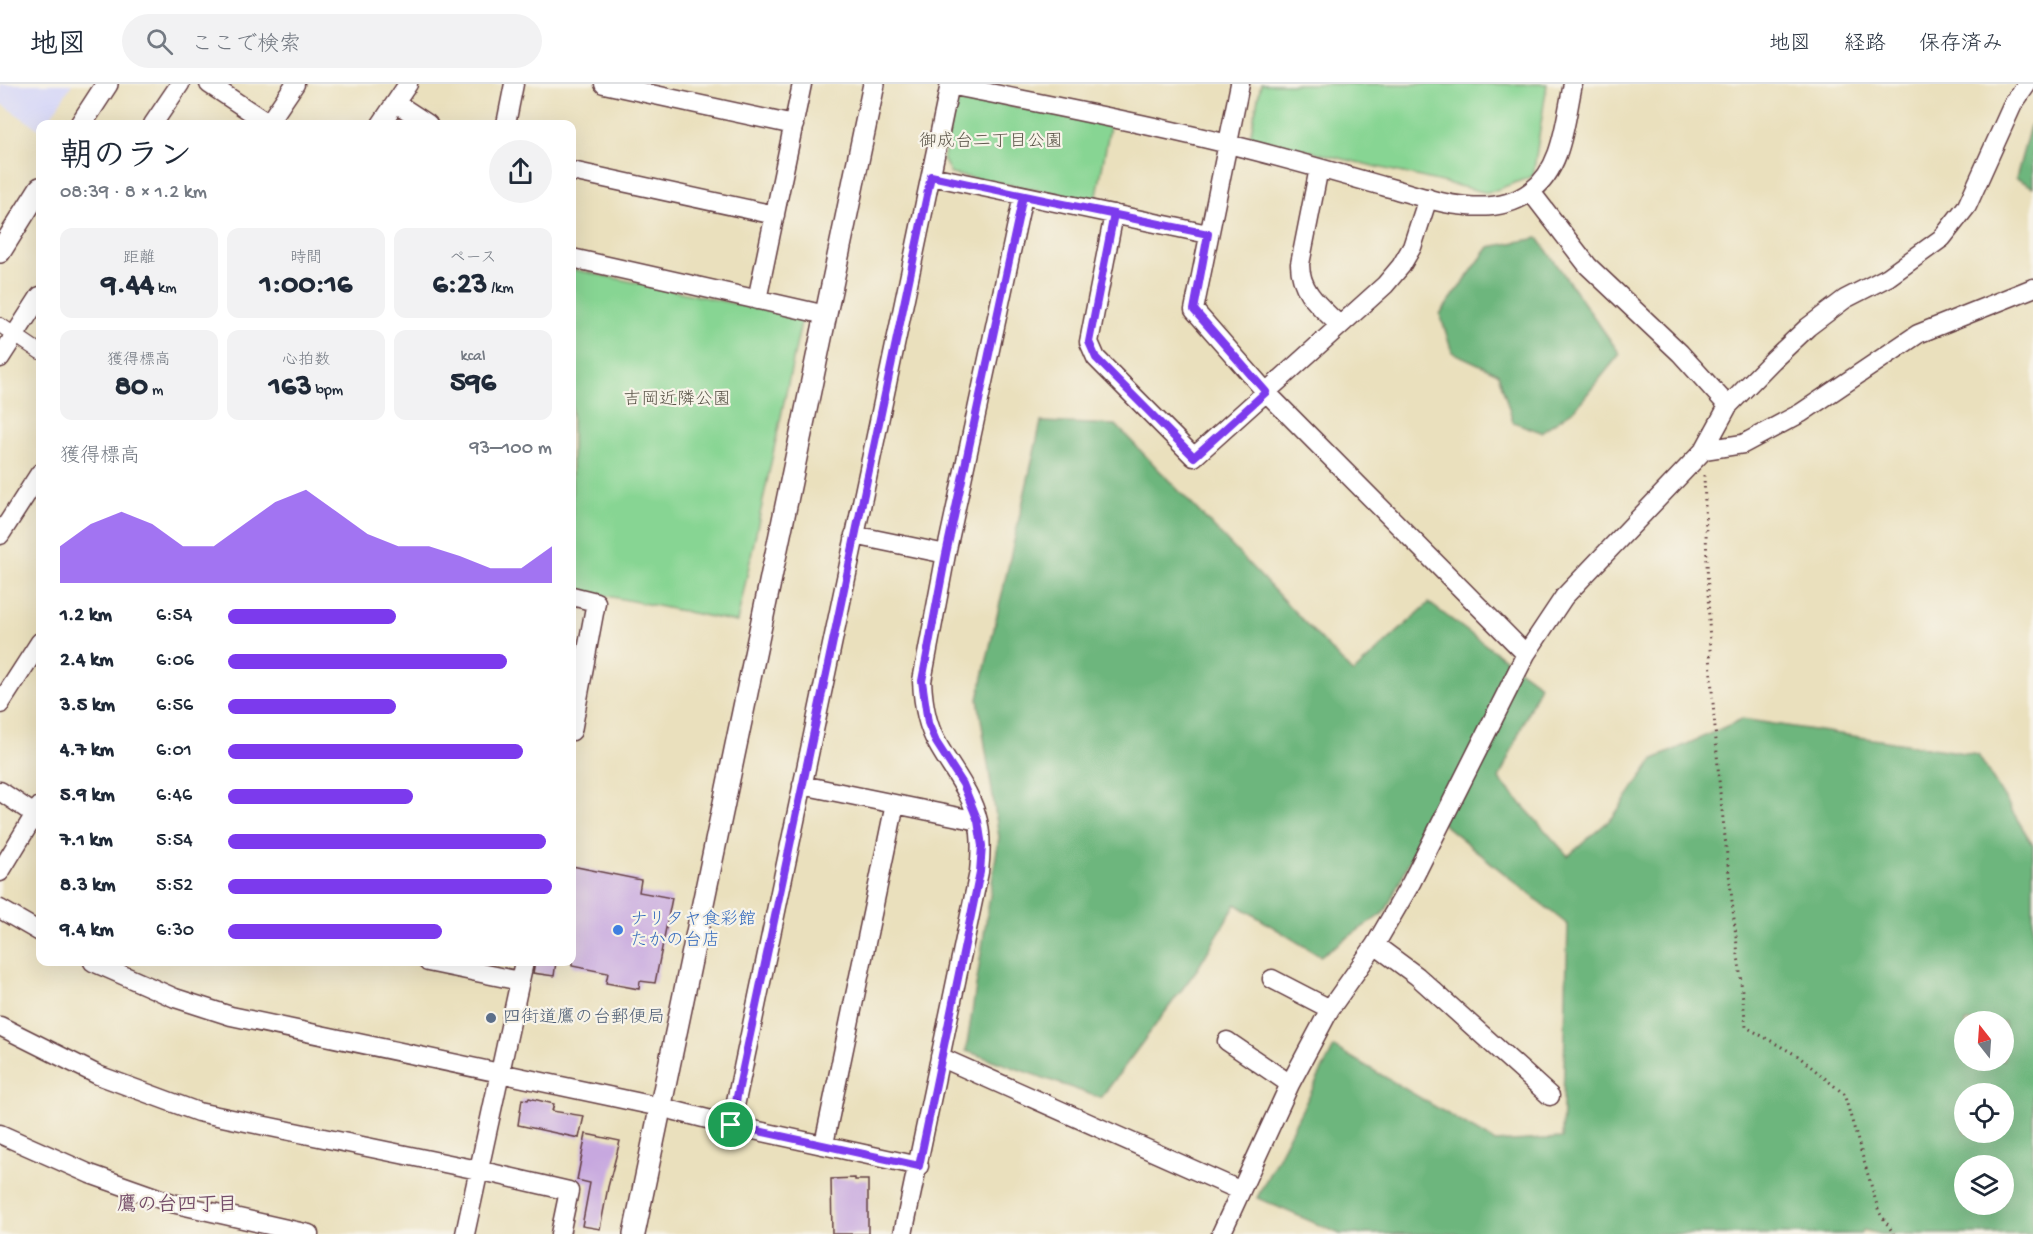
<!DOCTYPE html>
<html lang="ja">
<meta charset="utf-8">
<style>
body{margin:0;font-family:"Gochi Hand","Klee One",sans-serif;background:#f2f2f3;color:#1f2937;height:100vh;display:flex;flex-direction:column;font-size:22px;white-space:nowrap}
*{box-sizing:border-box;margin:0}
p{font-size:20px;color:#747a83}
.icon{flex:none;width:33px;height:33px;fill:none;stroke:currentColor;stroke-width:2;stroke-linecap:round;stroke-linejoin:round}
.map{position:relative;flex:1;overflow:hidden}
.drawer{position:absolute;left:36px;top:36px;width:540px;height:846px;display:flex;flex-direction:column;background:#fff;border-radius:12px;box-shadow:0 6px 24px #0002}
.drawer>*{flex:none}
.needle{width:39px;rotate:343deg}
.tools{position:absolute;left:1954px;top:927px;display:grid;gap:12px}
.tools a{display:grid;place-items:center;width:60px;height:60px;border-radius:50%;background:#fff;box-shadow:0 6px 24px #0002;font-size:30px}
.pin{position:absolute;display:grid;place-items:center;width:51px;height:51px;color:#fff;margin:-26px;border:3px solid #fff;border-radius:50%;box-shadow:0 2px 6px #0007}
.round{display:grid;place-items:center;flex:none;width:63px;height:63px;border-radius:32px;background:#f2f2f3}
.summary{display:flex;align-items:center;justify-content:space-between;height:102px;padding:0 24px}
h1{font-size:33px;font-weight:700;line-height:45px}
.figures{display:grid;grid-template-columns:repeat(3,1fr);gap:9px;height:102px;padding:6px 24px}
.figures div{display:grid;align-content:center;border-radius:12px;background:#f2f2f3;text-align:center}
.figures b{font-size:30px;font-weight:700}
.figures small{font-size:16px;font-weight:400}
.figures p{font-size:16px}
.chart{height:168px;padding:12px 24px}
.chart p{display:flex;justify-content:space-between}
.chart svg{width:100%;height:108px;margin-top:6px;fill:#7c3aed;opacity:.7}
ul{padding:0 24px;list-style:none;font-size:20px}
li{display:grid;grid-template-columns:96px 72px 1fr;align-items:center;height:45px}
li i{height:15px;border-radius:8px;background:#7c3aed}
header{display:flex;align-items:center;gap:36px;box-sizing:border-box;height:84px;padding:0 30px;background:#fff;border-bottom:2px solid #e0e1e3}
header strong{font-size:28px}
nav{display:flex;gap:33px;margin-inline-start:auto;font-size:21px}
.search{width:420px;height:54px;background:#f2f2f3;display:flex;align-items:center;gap:15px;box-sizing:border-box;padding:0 21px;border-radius:33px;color:#747a83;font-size:22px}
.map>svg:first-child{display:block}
.built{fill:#d6d7f8}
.green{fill:#87d593;stroke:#687a5f;stroke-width:1.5}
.forest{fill:#6db67d;stroke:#5c6a54;stroke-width:1.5;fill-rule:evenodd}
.building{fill:#c7a8df}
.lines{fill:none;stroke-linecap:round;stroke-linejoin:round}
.pedestrian-casing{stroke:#623c41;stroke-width:16}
.minor-casing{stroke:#623c41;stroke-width:21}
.tertiary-casing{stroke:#623c41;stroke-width:24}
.path{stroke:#623c41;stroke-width:3;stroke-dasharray:1.5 4.5;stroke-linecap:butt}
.pedestrian{stroke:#fff;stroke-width:14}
.minor{stroke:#fff;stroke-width:18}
.tertiary{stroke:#fff;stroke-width:21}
.route-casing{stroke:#fff;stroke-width:12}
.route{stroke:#7c3aed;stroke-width:8}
.shop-dot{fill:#3f7fe0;stroke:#f7f3e8;stroke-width:2}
.service-dot{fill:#5c6f8a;stroke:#f7f3e8;stroke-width:2}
.labels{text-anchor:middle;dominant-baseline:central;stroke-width:4.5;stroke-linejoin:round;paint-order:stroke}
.park-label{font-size:18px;fill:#5c564a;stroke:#f7f3e8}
.shop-label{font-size:18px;fill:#366cbe;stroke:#f7f3e8;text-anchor:start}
.service-label{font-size:18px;fill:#4e5e75;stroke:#f7f3e8;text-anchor:start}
.neighbourhood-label{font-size:20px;font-weight:bold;fill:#764f6a;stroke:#f7f3e8}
</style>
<header>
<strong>地図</strong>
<div class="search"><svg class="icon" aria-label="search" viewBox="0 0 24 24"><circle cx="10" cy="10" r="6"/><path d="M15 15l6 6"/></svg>ここで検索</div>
<nav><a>地図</a><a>経路</a><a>保存済み</a></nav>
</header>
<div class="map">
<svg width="2033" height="1150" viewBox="0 0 2033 1150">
<rect width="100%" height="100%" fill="#f7f3e8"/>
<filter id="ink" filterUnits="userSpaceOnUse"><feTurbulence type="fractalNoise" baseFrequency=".0167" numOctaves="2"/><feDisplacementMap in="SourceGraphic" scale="12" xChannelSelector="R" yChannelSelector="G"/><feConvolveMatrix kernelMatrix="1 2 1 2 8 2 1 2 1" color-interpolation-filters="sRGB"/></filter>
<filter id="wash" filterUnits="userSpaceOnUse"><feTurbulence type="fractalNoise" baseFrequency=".008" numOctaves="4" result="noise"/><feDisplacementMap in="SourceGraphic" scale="24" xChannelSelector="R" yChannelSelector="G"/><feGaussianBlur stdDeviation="1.35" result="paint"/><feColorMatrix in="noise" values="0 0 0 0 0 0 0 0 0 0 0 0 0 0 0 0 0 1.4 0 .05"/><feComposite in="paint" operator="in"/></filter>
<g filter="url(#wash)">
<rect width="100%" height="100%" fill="#eae0bd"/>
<path class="built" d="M0,0H72L46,40H40V46L0,19Z"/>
<path class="green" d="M1261,0H1547L1533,92L1488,109L1250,53Z
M963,12L1110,42L1096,117L951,90L943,75L955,18Z
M572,185L802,234L737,538L572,505Z"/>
<path class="forest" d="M2033,39V103L2016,94L2030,42Z
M1538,154L1620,270L1575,325L1541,348L1513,338L1498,289L1452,268L1440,230L1489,163Z
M1041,338L1116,341L1353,589L1429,519L1540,601L1499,695L1568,772L1613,733L1654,675L1742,635L1978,671L2033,761V1150H1880L1864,1146L1859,1150H1340L1257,1114L1334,963L1495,1058L1562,1054L1568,841L1432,731L1385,828L1320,872L1236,820L1198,884L1101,1014L966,967L999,753L978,615ZM1965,938H2004V976H1965ZM1965,1010H2004V1048H1965ZM1965,1082H2004V1120H1965Z"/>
<g id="blocks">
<path class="building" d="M572,782L641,796L639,808L672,814L655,899L640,897L639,905L606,899L608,889L572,882Z
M535,878H556L554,892L533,889Z
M529,1014L554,1020L552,1027L584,1032L579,1054L518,1041L522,1015L528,1016Z
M586,1050L620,1057L608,1103L600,1145L582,1142L590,1099L577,1096Z
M855,1094V1096H868V1150H832L831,1095Z"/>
</g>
</g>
<g filter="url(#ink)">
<use href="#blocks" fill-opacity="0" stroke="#623c41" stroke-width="1.5"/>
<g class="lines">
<g class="pedestrian-casing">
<path id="pedestrian" d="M0,241L40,268"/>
</g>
<g class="minor-casing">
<path id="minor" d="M209,0L269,40
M604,0L794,41
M1240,0L1194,226L1266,308L1526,570
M950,1C1052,22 1155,41 1256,67C1298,78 1341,90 1383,102C1410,109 1438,120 1467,122C1489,124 1513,121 1531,107C1563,84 1565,36 1573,0
M396,19L428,40
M153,40L180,0
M268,40L295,0
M381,40L408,0
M506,40L514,0
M1319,84L1300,180C1300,208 1321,223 1339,241
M572,87L775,131
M931,92L1208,150
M1531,108L1588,182L1680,269L1728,322
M1114,130L1089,258L1096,274L1194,373L1385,201L1401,182L1412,163L1428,114
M572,174L826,231
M757,216L802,0
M0,274L40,212
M1704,366L1743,360L1801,329L1918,250L2033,204
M0,451L40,389
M854,451L946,470
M572,512L596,518L572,647
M0,620L40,558
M802,701L978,737
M0,707L40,734
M0,788L40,722
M0,825L40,848
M1375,861L1417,892L1550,1012
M93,878L175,914L231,932L660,1023L731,1041L919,1082
M428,878L520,897
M1272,895L1330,925
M0,942L98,991L198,1028L478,1086L569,1107L560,1150
M1227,957L1290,1000
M940,973L1239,1106
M731,1041L950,0
M0,1050L90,1090L172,1119L309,1150
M824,1060L895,720
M465,1150L524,878
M903,1150L979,788C981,771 982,754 978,737C971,707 951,685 937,659C926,640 923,618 922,597L946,470L1023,112
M1221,1150L1290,1000L1330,925L1375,861L1411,799L1526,570L1564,513L1704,366L1728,322L1773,276L1808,243L1845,215L1888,193L1942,154L1967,122L2013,20L2027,0"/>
</g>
<g class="tertiary-casing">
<path id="tertiary" d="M81,40L107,0
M0,168L40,104
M634,1150L874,0"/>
</g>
<path class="path" d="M1704,391L1711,593L1720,708L1746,943L1798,972L1844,1010L1879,1128L1894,1150"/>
<use href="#pedestrian" class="pedestrian"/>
<use href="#minor" class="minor"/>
<use href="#tertiary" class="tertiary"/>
</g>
</g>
<g class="lines" filter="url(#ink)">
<g class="route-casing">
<path id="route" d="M731,1041L919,1082L980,788L982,762L978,737L963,700L936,658L928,639L922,597L946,470L1023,112L1114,130L1089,258L1096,274L1194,373L1266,308L1194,226L1208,150C1116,131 1023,112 931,92L731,1041"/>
</g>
<use href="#route" class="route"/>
</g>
<circle class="shop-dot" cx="618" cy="846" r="6"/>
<circle class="service-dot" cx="491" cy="934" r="6"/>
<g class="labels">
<g class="park-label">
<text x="991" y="58">御成台二丁目公園</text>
<text x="677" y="316">吉岡近隣公園</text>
</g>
<g class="shop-label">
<text x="630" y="836">ナリタヤ食彩館<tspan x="630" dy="21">たかの台店</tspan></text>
</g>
<g class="service-label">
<text x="503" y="934">四街道鷹の台郵便局</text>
</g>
<g class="neighbourhood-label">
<text x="177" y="1122">鷹の台四丁目</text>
</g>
</g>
</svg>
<div class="tools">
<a><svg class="needle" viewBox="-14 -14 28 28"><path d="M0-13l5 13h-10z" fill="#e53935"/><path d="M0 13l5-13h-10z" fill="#747a83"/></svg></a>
<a><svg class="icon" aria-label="locate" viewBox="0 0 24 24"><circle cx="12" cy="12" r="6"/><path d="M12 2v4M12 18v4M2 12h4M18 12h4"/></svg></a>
<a><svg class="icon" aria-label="layers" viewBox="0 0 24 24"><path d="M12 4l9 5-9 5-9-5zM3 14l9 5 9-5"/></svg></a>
</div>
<div class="pin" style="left:731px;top:1041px;background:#1e9e55"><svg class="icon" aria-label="arrive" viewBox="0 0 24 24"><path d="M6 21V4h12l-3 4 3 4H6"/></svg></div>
<section class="drawer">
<div class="summary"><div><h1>朝のラン</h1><p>08:39 · 8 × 1.2 km</p></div><a class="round"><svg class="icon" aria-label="share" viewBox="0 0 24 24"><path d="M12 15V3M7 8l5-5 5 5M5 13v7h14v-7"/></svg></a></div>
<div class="figures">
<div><p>距離</p><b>9.44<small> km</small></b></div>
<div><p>時間</p><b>1:00:16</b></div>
<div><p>ペース</p><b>6:23<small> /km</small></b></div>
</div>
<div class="figures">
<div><p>獲得標高</p><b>80<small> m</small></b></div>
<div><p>心拍数</p><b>163<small> bpm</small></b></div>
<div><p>kcal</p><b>596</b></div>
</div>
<div class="chart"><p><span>獲得標高</span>93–100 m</p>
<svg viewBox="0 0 160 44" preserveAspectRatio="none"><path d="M0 44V29L10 20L20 15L30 20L40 29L50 29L60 20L70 11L80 6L90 15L100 24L110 29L120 29L130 33L140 38L150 38L160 29V44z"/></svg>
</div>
<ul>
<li><b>1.2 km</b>6:54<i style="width:52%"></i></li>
<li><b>2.4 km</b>6:06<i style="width:86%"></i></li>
<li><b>3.5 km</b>6:56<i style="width:52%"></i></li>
<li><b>4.7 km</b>6:01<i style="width:91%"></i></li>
<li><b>5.9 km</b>6:46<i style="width:57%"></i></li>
<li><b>7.1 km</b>5:54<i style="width:98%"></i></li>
<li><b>8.3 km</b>5:52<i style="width:100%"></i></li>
<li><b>9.4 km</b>6:30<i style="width:66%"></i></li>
</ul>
</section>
</div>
